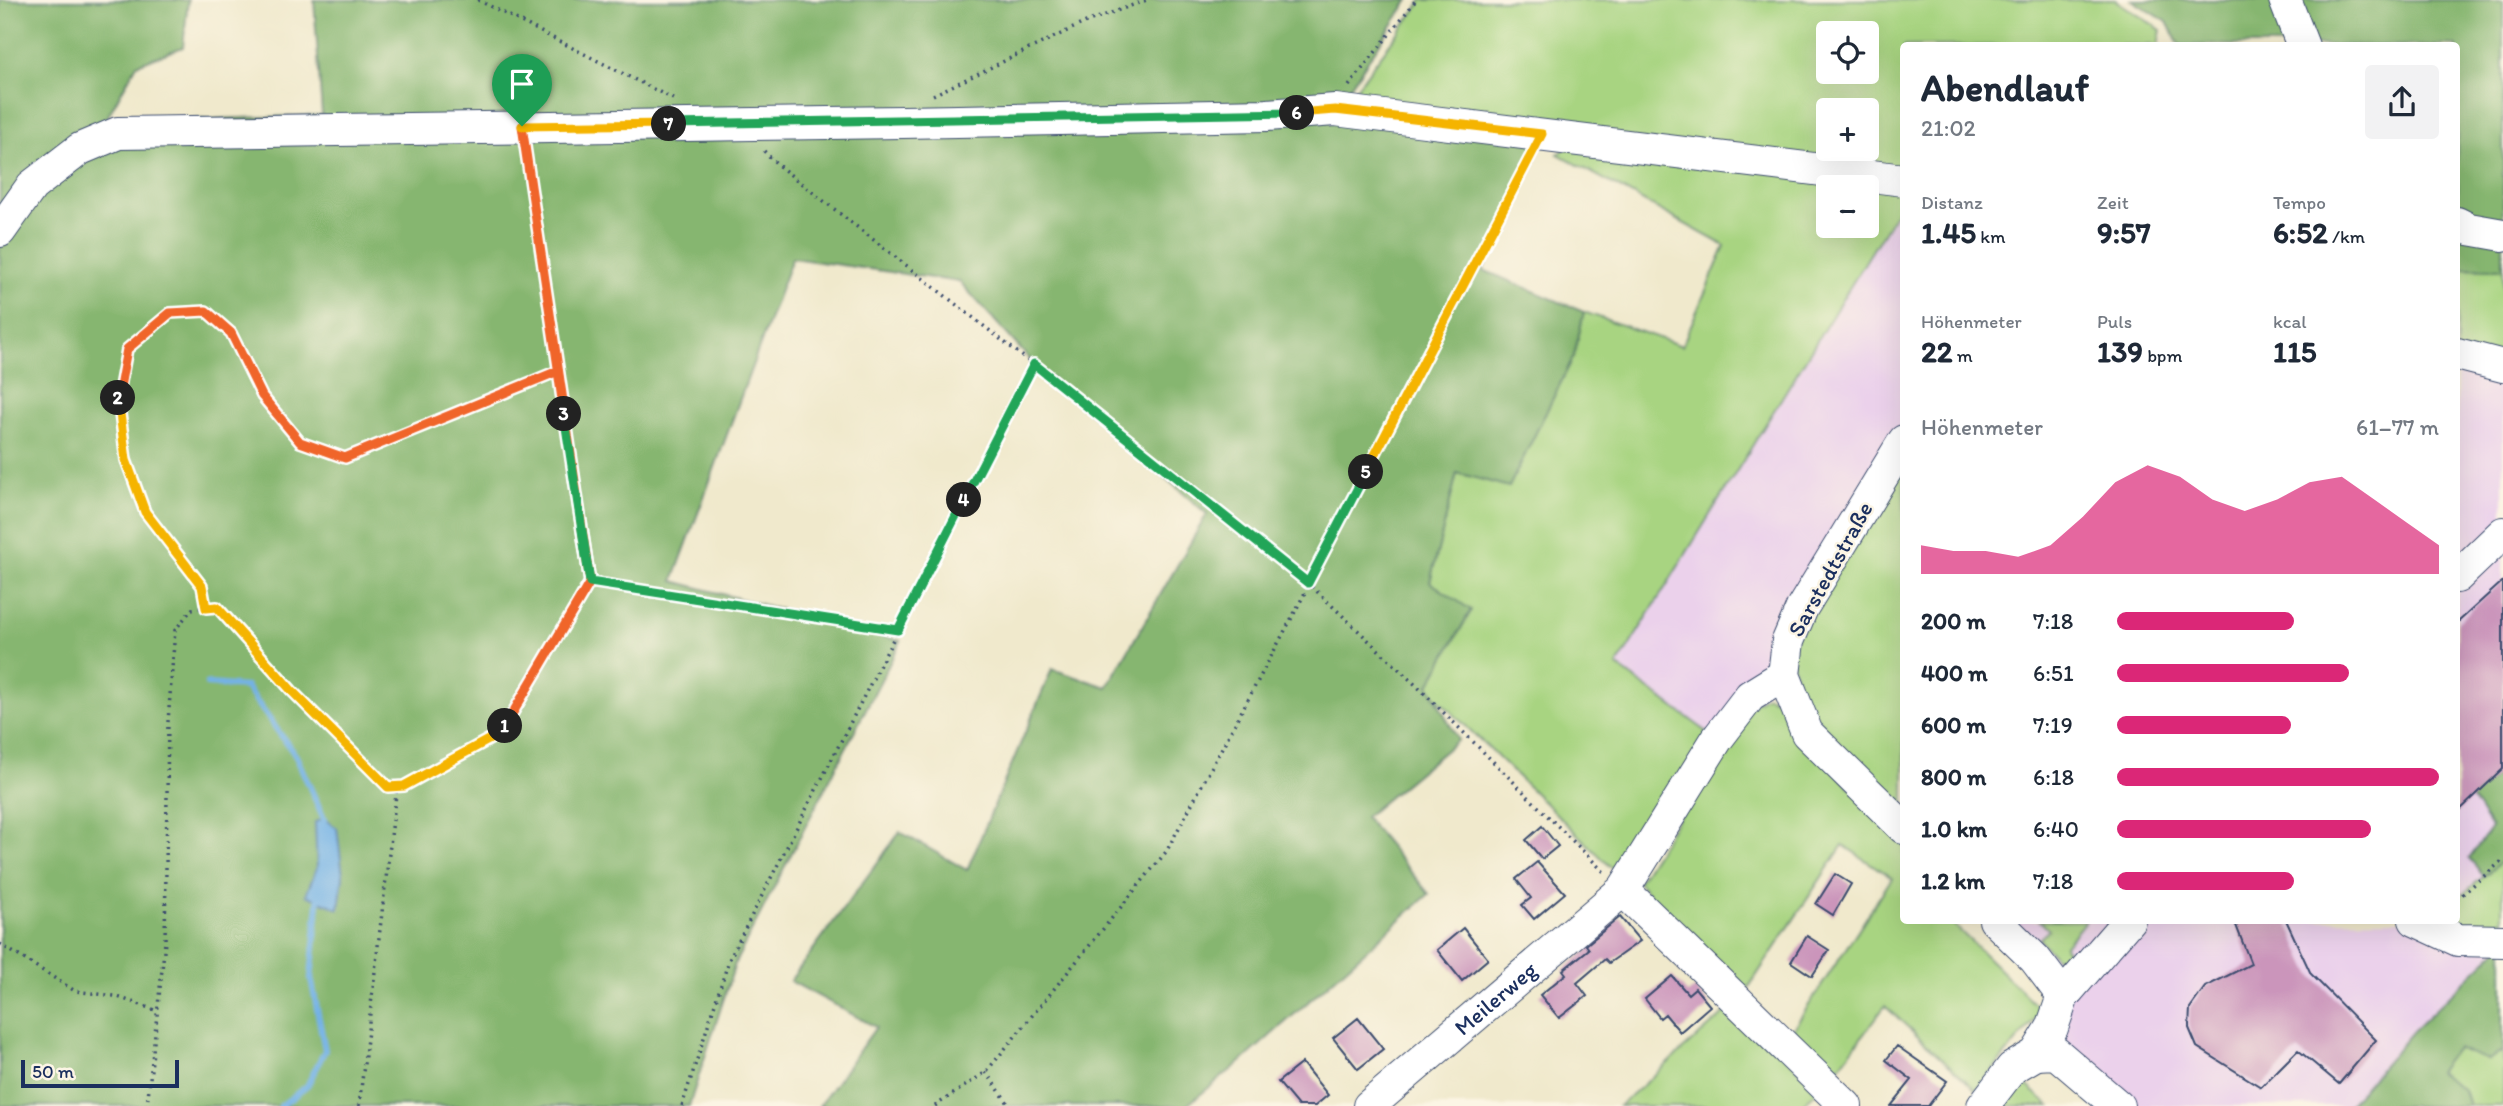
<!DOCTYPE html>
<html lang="de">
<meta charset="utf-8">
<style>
body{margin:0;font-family:Itim,sans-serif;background:#f2f2f3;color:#1f2937;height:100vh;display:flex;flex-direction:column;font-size:26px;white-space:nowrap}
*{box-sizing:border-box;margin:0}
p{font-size:23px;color:#747a83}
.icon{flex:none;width:38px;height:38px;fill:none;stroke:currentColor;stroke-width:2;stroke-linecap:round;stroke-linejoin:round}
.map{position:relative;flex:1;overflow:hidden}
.side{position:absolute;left:1900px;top:42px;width:560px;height:882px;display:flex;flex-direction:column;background:#fff;border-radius:7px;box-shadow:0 7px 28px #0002}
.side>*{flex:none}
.tools{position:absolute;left:1816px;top:21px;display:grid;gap:14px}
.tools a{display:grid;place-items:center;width:63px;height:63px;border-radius:7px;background:#fff;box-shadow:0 7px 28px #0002;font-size:35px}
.scale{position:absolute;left:21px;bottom:18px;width:158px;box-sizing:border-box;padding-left:7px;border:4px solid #1b2f5e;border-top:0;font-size:19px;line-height:24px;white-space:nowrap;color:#1b2f5e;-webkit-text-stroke:5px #fcf5e5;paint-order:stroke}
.pin{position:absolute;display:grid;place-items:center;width:60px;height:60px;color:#fff;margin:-72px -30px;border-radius:50% 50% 50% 0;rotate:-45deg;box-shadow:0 0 7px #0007}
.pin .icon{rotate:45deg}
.km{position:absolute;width:35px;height:35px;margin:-18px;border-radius:50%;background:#222;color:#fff;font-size:19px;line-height:35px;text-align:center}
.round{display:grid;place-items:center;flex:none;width:74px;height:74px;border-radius:7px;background:#f2f2f3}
.head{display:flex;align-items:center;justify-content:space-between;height:119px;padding:0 21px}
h1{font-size:38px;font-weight:800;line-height:52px}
.metrics{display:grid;grid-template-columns:repeat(3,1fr);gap:10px;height:119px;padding:7px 21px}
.metrics div{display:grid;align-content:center}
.metrics b{font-size:30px;font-weight:800}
.metrics small{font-size:19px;font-weight:400}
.metrics p{font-size:19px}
.chart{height:196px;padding:14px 21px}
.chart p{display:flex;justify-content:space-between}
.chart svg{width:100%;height:126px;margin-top:7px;fill:#db2777;opacity:.7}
ul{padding:0 21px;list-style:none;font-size:23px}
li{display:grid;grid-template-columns:112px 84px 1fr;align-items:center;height:52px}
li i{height:18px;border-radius:9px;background:#db2777}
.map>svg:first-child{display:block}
.built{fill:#ebd1eb}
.green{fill:#a8d481;stroke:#628270;stroke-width:2;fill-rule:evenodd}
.forest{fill:#86b66f;stroke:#507266;stroke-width:2}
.water{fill:#73b2e6;stroke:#4770a2;stroke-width:2}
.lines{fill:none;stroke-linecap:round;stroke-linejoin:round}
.stream{stroke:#73b2e6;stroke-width:6}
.building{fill:#cb95bb}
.minor-casing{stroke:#3b4b6e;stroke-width:34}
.path{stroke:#3b4b6e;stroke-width:3.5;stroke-dasharray:2 5;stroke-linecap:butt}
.minor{stroke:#fff;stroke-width:32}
.split-1-casing{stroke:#fff;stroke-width:14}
.split-2-casing{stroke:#fff;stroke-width:14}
.split-3-casing{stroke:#fff;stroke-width:14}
.split-4-casing{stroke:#fff;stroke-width:14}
.split-5-casing{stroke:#fff;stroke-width:14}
.split-6-casing{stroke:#fff;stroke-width:14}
.split-7-casing{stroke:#fff;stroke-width:14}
.split-8-casing{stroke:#fff;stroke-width:14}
.split-1{stroke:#f0652b;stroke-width:9}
.split-2{stroke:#f5b400;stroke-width:9}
.split-3{stroke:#f0652b;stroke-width:9}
.split-4{stroke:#22a559;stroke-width:9}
.split-5{stroke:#22a559;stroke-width:9}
.split-6{stroke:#f5b400;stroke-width:9}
.split-7{stroke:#22a559;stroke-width:9}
.split-8{stroke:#f5b400;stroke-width:9}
.labels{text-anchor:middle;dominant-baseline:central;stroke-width:5;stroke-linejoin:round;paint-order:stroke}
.street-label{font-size:23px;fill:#1b2f5e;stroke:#fcf5e5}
</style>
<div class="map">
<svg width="2503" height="1106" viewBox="0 0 2503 1106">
<rect width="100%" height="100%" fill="#fcf5e5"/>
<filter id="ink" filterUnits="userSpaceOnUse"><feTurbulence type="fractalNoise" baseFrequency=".0143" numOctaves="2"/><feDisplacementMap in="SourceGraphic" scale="14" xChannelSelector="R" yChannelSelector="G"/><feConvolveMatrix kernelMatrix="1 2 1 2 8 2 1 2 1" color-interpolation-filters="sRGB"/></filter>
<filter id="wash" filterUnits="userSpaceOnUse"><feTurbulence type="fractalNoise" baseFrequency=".00686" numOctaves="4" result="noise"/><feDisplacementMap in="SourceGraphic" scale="28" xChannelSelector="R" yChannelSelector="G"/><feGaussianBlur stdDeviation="1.57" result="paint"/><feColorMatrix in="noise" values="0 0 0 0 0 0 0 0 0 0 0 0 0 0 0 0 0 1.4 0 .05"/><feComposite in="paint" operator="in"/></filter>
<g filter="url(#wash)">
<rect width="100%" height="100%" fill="#f0e9cc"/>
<path class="built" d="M1904,199V828L1784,675L1717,739L1616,666Z
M2457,354L2503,366V1106H2118L2056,1053L2063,996L1996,921L2457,920Z"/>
<path class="green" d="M1423,0H2115L2161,30L2158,45L1904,46V172L1344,104ZM1829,33H1867V72H1829ZM1829,110H1867V149H1829Z
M1571,145L1904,189V199L1617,666L1710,734L1616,872L1436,697L1429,685L1471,611L1430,582L1457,473L1509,486L1574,356L1584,312L1682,346L1725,246L1558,154ZM1829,187H1867V226H1829Z
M2457,268L2503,269V366L2457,354Z
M1904,441V828L1807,733L1788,641Z
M1767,696L1781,702L1801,737L1904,843V920L1950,921L2042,1011L1976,1090L1885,1006L1830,1079L1788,1037L1892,878L1843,845L1741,999L1638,882L1749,706Z
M2503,860V941L2432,921L2457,920V899Z
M2040,921H2085L2064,947L2076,960L2061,963L2039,939L2049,930Z
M1734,1005L1819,1090L1801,1106H1619Z
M2456,1048L2488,1060L2503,1051V1106H2469L2464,1090L2438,1072Z
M2020,1079L2050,1106H1993Z"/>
<path class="forest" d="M0,0H188L183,47L137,64L104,123L322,115L314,0H1409L1335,109L1542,134L1483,270L1584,312L1574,356L1509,487L1457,473L1430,582L1471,610L1429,685L1458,740L1365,817L1429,894L1242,1061L1186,1106H819L876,1027L790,981L900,832L967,870L1052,669L1107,687L1207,514L1034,364L960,282L792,258L673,581L901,641L736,961L689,1106H0Z
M2132,0H2276L2295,45H2179L2167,22Z
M2293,0H2503V269L2457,268V46L2312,45Z
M2503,769V860L2484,876L2469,858L2491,828L2472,798Z
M2503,944V1051L2488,1060L2456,1048L2438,1072L2464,1090L2469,1106H2348L2413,1031Z"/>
<path class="water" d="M324,819L337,828L343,876L339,909L306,895L317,867L315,822Z"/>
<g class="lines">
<path class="stream" d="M207,684L246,687L296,756L324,819L323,826
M281,1106L307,1086L325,1050L311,978L319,893"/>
</g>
<g id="blocks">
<path class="building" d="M2503,581V769L2457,813V623Z
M1542,826L1558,846L1542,859L1526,840Z
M1537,862L1565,893L1534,919L1522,905L1531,898L1516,879Z
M1835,874L1851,884L1833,915L1816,904Z
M1620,917L1640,941L1609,963L1605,959L1577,983L1587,996L1559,1018L1540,995L1566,974L1563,970L1589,949L1586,945Z
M2234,920H2286L2311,974L2376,1040L2339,1084L2298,1050L2261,1087L2197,1047L2189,1028L2190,1008L2205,987L2251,964Z
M1463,928L1488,959L1462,981L1437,950Z
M1807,936L1829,950L1812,976L1791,962Z
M1672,976L1688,994L1695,988L1710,1006L1680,1032L1665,1014L1660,1018L1645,999Z
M1358,1018L1383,1049L1358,1069L1333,1038Z
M1897,1046L1947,1081L1928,1106H1891L1912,1080L1886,1060Z
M1302,1063L1328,1095L1315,1106H1298L1278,1082Z"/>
</g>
</g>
<g filter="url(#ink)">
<use href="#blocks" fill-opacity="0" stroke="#3b4b6e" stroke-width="2"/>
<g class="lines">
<g class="minor-casing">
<g id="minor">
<path d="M2285,0L2303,46"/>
<path d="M2457,223L2469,229L2503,235"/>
<path d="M0,231L32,186L80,149L118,133L903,122L1267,115L1335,110L1904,180"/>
<path d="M2457,354L2503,366"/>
<path d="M1904,441L1802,608L1788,641L1784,675L1807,733L1904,828"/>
<path d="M2457,577L2503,533"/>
<path d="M1623,890L1846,1106"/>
<path d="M2415,920L2458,940L2503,941"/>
<path d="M2063,996L2129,920"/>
<path d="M2036,1054L2056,1053L2118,1106"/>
<path id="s1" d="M1369,1106L1623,890L1717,739L1750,696L1784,675"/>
<path d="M1983,1106L2012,1068L2036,1054L2052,1028L2063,996L2035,959L1995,920"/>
</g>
</g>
<path class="path" d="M478,0L673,99
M1349,86L1416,0
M933,95L1086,22L1147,0
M764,151L779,166L1241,527L1308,583L1421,690L1604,872
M590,582L897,630
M206,608L203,586L145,512L126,460L117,393L127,349L170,313L206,311L231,333L262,396L300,442L345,458L557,371
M2457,899L2503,860
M0,944L75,991L115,996L158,1011
M986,1072L1010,1106
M147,1106L165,942L168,722L175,630L192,609L217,607L291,691L388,787L404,786L501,733L590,582L525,153
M359,1106L397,786
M682,1106L729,960L1034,364
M935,1106L986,1072L1166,852L1296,610L1530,158"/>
<use href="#minor" class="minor"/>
</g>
</g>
<g class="lines" filter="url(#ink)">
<g class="split-1-casing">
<path id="split-1" d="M505,726L590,582L522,126"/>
</g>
<g class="split-2-casing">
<path id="split-2" d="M118,398L126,460L145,512L202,586L206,608L217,607L292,691L388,787L404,786L501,733L505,726"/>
</g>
<g class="split-3-casing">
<path id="split-3" d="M118,398L127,349L170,313L206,311L231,333L262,396L300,442L345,458L558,371L564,414"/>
</g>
<g class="split-4-casing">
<path id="split-4" d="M564,414L590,582L898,630L964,500"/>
</g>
<g class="split-5-casing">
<path id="split-5" d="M964,500L1034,364L1308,583L1366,472"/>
</g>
<g class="split-6-casing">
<path id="split-6" d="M1297,113L1335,110L1542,134L1366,472"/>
</g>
<g class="split-7-casing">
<path id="split-7" d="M669,124L1297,113"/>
</g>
<g class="split-8-casing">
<path id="split-8" d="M522,126L669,124"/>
</g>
<use href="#split-1" class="split-1"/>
<use href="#split-2" class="split-2"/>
<use href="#split-3" class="split-3"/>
<use href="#split-4" class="split-4"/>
<use href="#split-5" class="split-5"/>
<use href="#split-6" class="split-6"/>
<use href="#split-7" class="split-7"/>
<use href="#split-8" class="split-8"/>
</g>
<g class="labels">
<g class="street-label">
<text transform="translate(1830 569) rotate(-61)">Sarstedtstraße</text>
<text stroke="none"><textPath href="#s1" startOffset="166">Meilerweg</textPath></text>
</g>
</g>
</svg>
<div class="tools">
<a><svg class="icon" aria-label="locate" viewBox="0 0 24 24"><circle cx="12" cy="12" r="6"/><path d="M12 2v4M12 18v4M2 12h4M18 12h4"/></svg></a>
<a>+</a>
<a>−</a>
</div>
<div class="scale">50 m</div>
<div class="pin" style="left:522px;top:126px;background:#1e9e55"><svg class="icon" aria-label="arrive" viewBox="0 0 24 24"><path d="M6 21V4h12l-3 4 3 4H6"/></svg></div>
<b class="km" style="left:505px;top:726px">1</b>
<b class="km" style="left:118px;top:398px">2</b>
<b class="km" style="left:564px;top:414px">3</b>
<b class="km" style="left:964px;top:500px">4</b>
<b class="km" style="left:1366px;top:472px">5</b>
<b class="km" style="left:1297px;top:113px">6</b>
<b class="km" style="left:669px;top:124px">7</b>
<section class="side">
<div class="head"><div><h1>Abendlauf</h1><p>21:02</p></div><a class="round"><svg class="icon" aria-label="share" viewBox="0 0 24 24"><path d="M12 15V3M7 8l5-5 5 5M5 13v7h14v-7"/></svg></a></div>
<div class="metrics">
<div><p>Distanz</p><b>1.45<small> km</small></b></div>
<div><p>Zeit</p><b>9:57</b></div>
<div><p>Tempo</p><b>6:52<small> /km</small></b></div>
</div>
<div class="metrics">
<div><p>Höhenmeter</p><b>22<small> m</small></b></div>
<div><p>Puls</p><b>139<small> bpm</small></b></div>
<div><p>kcal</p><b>115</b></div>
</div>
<div class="chart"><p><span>Höhenmeter</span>61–77 m</p>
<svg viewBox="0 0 160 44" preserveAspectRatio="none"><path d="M0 44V34L10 36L20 36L30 38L40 34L50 24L60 12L70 6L80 10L90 18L100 22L110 18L120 12L130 10L140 18L150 26L160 34V44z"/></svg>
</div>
<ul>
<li><b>200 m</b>7:18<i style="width:55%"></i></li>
<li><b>400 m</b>6:51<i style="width:72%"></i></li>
<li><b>600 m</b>7:19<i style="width:54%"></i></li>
<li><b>800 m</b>6:18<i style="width:100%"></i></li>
<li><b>1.0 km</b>6:40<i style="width:79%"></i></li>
<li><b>1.2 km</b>7:18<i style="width:55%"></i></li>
</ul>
</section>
</div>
